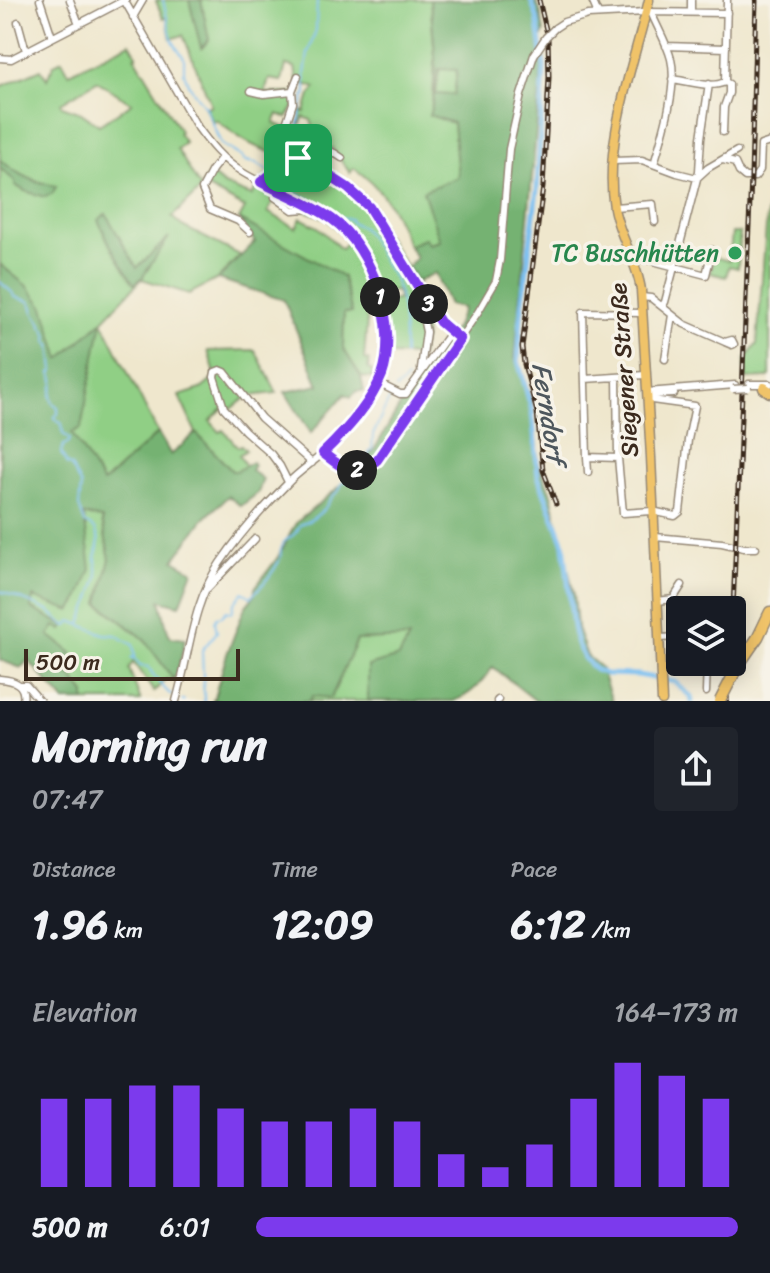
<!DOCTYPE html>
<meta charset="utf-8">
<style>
body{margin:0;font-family:Sriracha,sans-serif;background:#20242c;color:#f1f3f6;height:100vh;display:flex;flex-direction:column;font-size:30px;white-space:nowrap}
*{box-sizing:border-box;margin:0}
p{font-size:26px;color:#9ea1a6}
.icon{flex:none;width:44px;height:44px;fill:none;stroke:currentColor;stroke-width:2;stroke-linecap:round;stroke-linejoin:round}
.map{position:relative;height:701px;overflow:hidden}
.sheet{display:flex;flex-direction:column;background:#171b24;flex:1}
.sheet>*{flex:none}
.buttons{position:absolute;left:666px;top:596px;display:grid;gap:16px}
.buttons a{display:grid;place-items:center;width:80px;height:80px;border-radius:8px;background:#171b24;box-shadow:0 4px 20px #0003;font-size:40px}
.scale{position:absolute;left:24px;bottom:20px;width:216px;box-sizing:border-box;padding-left:8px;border:4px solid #3b2a1e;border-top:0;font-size:22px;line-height:28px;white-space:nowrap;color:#3b2a1e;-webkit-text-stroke:6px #f7f3e8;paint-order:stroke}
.pin{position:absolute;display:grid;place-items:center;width:68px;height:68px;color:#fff;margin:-34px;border-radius:16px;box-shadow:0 4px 12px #0006}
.km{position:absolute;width:40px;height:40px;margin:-20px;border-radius:50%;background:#222;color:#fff;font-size:22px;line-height:40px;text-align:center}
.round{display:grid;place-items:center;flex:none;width:84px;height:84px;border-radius:8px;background:#20242c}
.headline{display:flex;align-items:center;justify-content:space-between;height:136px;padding:0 32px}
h1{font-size:44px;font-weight:700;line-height:60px}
.stats{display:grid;grid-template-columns:repeat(3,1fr);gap:12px;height:136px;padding:8px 32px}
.stats div{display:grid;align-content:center}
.stats b{font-size:40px;font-weight:700}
.stats small{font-size:22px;font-weight:400}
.stats p{font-size:22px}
.chart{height:224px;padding:16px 32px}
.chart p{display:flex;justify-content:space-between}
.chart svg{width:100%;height:144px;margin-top:8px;stroke:#7c3aed;stroke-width:6}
ul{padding:0 32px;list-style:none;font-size:26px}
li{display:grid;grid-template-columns:128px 96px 1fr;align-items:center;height:60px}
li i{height:20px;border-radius:10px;background:#7c3aed}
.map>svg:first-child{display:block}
.green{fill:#90cf85;stroke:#667c52;stroke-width:2;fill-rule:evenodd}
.forest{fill:#74b272;stroke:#586e48;stroke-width:2;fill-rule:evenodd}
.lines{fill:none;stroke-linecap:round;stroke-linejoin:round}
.stream{stroke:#79bff1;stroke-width:2}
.river{stroke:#79bff1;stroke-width:5}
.minor-casing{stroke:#958876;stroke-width:9}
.major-casing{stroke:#958876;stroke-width:11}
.highway-casing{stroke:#958876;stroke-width:13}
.minor{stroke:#fff;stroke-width:6}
.major{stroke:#f0c369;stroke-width:8}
.highway{stroke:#f0c369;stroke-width:10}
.rail-casing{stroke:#3b2a1e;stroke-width:5}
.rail{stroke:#f7f3e8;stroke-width:2;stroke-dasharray:6;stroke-linecap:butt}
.minor-bridge-casing{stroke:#958876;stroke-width:9;stroke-linecap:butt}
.highway-bridge-casing{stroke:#958876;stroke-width:13;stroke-linecap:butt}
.minor-bridge{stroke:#fff;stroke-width:6}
.highway-bridge{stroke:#f0c369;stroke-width:10}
.route-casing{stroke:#fff;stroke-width:16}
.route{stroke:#7c3aed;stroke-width:10}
.leisure-dot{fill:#2e9e5b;stroke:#f7f3e8;stroke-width:3}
.labels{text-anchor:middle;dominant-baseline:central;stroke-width:7;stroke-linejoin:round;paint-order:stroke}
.leisure-label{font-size:24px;fill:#27864d;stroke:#f7f3e8;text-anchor:end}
.street-label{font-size:24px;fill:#3b2a1e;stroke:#f7f3e8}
.water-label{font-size:26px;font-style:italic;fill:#4e575d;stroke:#f7f3e8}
</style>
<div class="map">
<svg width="770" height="701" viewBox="0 0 770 701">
<rect width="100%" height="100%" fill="#f7f3e8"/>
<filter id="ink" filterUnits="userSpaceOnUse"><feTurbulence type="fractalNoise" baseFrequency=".0125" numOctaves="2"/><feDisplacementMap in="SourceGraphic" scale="16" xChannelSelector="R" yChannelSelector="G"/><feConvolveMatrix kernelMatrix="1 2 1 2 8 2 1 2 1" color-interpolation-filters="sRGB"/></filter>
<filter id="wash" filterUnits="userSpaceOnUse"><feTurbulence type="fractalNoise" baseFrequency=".006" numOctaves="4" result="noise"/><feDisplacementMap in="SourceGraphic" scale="32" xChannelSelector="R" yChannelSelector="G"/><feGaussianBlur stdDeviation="1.8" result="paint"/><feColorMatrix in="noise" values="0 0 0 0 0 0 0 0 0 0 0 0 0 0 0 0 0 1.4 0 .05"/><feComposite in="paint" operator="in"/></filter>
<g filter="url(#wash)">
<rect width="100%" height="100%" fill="#efe7cd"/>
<path class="green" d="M159,0H189L202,48L209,40L201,0H430L435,57L433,93H436L439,68L458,70L454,96L433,94L431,108H433L435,97L454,98L452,111L431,109L429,115L453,123L458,177L440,241L428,244L424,238L409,246C392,209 388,193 354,168L350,173L332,148L314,153L303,159L296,140L301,135L314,130L311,120L304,117L300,125L301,111L305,112L310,95L316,88L297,81L295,67L286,65L282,81L269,79L265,93H292L297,102L287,118L278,114L274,123L294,132V143L286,169L303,181L314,164L360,198L417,282L425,332L421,356L388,355L381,304L399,299L396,290L384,293V296L364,301L367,320L364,359L369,361L368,369L372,371V378L361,377L343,348L344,313H351L239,219L245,208L202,185L209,173L224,185L252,196L258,185L277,167L274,153C251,147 235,135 216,120L213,122L205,108L211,105L183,35L171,39L167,18H163L156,1ZM275,198L293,211H306L326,218L349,240L341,249L318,227L301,218L296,228L268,212Z
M130,43L137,55L135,57L180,131L178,133L185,143L177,149L201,189L172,217L182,226L240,255L218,279L189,294L142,279L102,321L158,433L103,483L80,447L103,495L102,522L110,559L99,604L143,638L174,680L166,679L154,692L133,662L129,669L141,701H85V694L62,664L72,653L48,635L53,629L5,616L0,312V168L16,181L15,185L25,191L45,197L56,187C32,179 21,177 0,160V87L41,69L47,79L54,64L62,60L69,73ZM97,81L132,103L99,125L81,113L62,106L61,103ZM105,214L137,268L166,241L134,284L110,245L99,220Z
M770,176V376L766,378L746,379L745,360L757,344Z
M732,233H740L738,268L729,266L726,277L710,273L714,257L729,261Z
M255,350L277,393L248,396L229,411L223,409L210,421L220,432L223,430L238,447L241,445L246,450L239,455L246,466L236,472L232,471L196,433L179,396L201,389L216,377L208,351Z
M411,638L399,657L368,667V701H310L312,695L331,697L357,640Z"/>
<path class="forest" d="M189,0H201L209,40L201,48Z
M430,0H535L540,11L544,33L539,40L542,68L515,358L532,400L538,461L551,494L574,595L577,628L587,656L600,667L612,701H536L493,667C482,682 472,695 453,701H368V666L399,657L409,638L357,640L331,698L312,696L310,701H213L227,654L245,607L254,596L255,588L278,557L296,523L339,487L374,450L414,382L420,368L424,363L428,362L449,333L455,329L463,308L449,305L435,273L417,282L408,267L416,258L409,246L425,238L429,244L440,241L423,191L458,177L453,123L429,115C441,86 433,32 430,0ZM439,69L457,70L454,95L436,94Z
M0,160C18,175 34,182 56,186L53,193L45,197L25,191L15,185V181L0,168Z
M106,214L137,268L169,237L142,278L134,284L110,245L98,220Z
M239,219L343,277L352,313H344L343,348L361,377L364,391H357L351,397L345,394L311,433L285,392L319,385L284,300L218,279L255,242Z
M0,264L28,287L44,307L60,359L102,321L81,428L72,433L103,483L158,433L171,455L196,433L232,471H236L252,462L254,465L251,470L263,479L258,493L241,506L228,496L203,520L174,560L193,571L180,605L160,600L168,632L171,637L185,639L181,658L174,680L143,638L99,603L110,559L102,519L84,515L91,569L80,597L71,611L33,597L31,608L65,626L62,630L55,626L49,635L72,653L62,665L85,694V701H64L28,660L21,668L0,660Z"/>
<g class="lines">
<path class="stream" d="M163,0L172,40L184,58V72L188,84L205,107L221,144L242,157L245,161L256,163L268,171
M293,134L298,129L301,109L306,92L305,74L308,53L316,30L317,0
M272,177L274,184L311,200L337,217L350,219L351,222C354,224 358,225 361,227C368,231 378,253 383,261C387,269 393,274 396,283C404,307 404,332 404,356
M0,282L14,294L15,297L29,301L32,305L34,312L42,324V327L45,329L48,337V342L51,345L54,370L51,373C58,381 51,388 51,397L53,403L58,407V414L54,417L62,424L63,434L70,439L68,443L64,445L61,453L67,465L71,466L81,486L79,506L85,523L95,529L99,540L96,558L98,577L90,601
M396,389L407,379
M360,467L372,449L373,435L392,393
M0,591C16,597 33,603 48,611C57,616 58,623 68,626L71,621L104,634L116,635L133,645L135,656L131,658H134L140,666L149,667C150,672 167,693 173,696
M81,624L89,603
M182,700L184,701
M204,701L202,650L217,632L215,622L217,617L222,616L227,611L232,613L234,604L243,592L251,597C261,587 272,575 279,561C282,556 279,548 283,543C289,535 294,539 300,525C310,521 318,516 325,508C330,500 331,496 339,491L342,483L351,479L356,472"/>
<path class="river" d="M531,0L537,17L544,67L537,190L521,315L518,361L532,411L538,476L564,544L573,626L577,644L584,658L595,670L606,674L638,675L675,682L691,697L692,701"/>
</g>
</g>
<g filter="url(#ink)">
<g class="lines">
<g class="minor-casing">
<path id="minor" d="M40,0L52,37
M70,0L79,24
M124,0L196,125C209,143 222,160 242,172C277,194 325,203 350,238C377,273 398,331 382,375C372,401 352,424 333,444C319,459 301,469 287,484C263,508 239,535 220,563C191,606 190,653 176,701
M592,0L598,14
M651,12C657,27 667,43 671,59C678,87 662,137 654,164
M691,12V0
M133,17L143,0
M18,22L26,51
M555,28L564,22L588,15L646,12L727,13
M666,46L726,48
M0,58L11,59L125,0
M298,76L292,91L293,103L282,136L293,138L297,146L298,158
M672,79C688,81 710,89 725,82L727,0
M251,91L264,94L292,91
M723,132L724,107L729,93V84L725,82
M222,157L212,170L202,189L210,209L238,221L250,232
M298,158L308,162L348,188L369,207L440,322L460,339
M723,160L735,163L739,172L745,177H755L760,170L761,145L770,142
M613,161L642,160L677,173L697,178L708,168L737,151
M308,162L314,151C325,147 332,151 342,158
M261,182L286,163L298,158
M275,197L293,210L306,209L310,205
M614,207L653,204L655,222
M632,259L649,260L706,275L712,250
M417,289L426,332L421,369
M641,297L651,298L684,324L725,342L732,340L734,344L732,345L725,342
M662,306L665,302L671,279L699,171L701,138L709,84
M665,359L672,315
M617,377L618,458L623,513L652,511L675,516L680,512L688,440L695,406L652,400
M585,379L645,375
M378,383L400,394H406L451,331
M749,384H770
M647,392L735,385
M649,395L674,394
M323,453C342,468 356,480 377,460L478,312L496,281L500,260L509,149L521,95L534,55
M587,457L588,472
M618,458L587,457L583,312L642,313
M288,482L280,466L271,454L245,431L224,408L214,377L215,372L220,370L225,372L261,418L312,463
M655,537L722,543L744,548H756
M207,589L255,539
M658,601L673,599L682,585
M659,638L680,637
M0,679C14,680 26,684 23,701
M20,685H26L40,701
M706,692L707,662
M497,701L498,700"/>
</g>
<g class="major-casing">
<path id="major" d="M649,0C634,64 603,142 614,208C619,236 637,261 641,290L651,457L662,701"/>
</g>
<g class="highway-casing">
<path id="highway" d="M764,388L770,392
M738,666L758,637L770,612"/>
</g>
<use href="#minor" class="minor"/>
<use href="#major" class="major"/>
<use href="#highway" class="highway"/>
<g class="rail-casing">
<path id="rail" d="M539,0L548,38L549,77L543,187L522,347L524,364L537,412L543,470L556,504
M732,633L751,177L756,0
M727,701L729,662"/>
</g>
<use href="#rail" class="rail"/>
<g class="minor-bridge-casing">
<path id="minor-bridge" d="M534,55L546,37L555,28
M733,389L748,388"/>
</g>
<g class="highway-bridge-casing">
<path id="highway-bridge" d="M720,701L738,666"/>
</g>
<use href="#minor-bridge" class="minor-bridge"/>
<use href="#highway-bridge" class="highway-bridge"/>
</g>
</g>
<g class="lines" filter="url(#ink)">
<g class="route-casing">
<path id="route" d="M298,158L308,162L348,188L369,207L440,322L460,339L377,460C356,480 342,468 323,453C346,431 370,405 382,375C399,327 373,248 332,219C311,204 285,194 261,182L286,163Z"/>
</g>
<use href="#route" class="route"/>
</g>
<circle class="leisure-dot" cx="735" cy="253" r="8"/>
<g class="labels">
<g class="leisure-label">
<text x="719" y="253">TC Buschhütten</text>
</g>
<g class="street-label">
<text transform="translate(624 370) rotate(-94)">Siegener Straße</text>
</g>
<g class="water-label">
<text transform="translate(549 413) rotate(81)">Ferndorf</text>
</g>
</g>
</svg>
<div class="buttons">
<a><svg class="icon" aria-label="layers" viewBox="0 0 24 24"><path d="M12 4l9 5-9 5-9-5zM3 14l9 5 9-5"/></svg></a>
</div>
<div class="scale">500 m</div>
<div class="pin" style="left:298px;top:158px;background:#1e9e55"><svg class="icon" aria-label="arrive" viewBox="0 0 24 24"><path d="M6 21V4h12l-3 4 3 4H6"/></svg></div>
<b class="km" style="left:380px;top:297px">1</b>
<b class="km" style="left:357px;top:470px">2</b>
<b class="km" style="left:428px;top:304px">3</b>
</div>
<section class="sheet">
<div class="headline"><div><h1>Morning run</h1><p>07:47</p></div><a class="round"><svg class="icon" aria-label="share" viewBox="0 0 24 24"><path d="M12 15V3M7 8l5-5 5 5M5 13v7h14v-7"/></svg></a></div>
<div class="stats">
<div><p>Distance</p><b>1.96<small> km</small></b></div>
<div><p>Time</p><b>12:09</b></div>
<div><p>Pace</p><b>6:12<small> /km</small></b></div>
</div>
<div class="chart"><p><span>Elevation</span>164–173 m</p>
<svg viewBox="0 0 160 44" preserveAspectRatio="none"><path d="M5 44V17M15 44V17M25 44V13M35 44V13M45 44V20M55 44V24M65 44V24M75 44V20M85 44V24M95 44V34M105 44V38M115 44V31M125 44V17M135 44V6M145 44V10M155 44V17"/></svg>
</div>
<ul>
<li><b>500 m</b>6:01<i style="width:100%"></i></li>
</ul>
</section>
